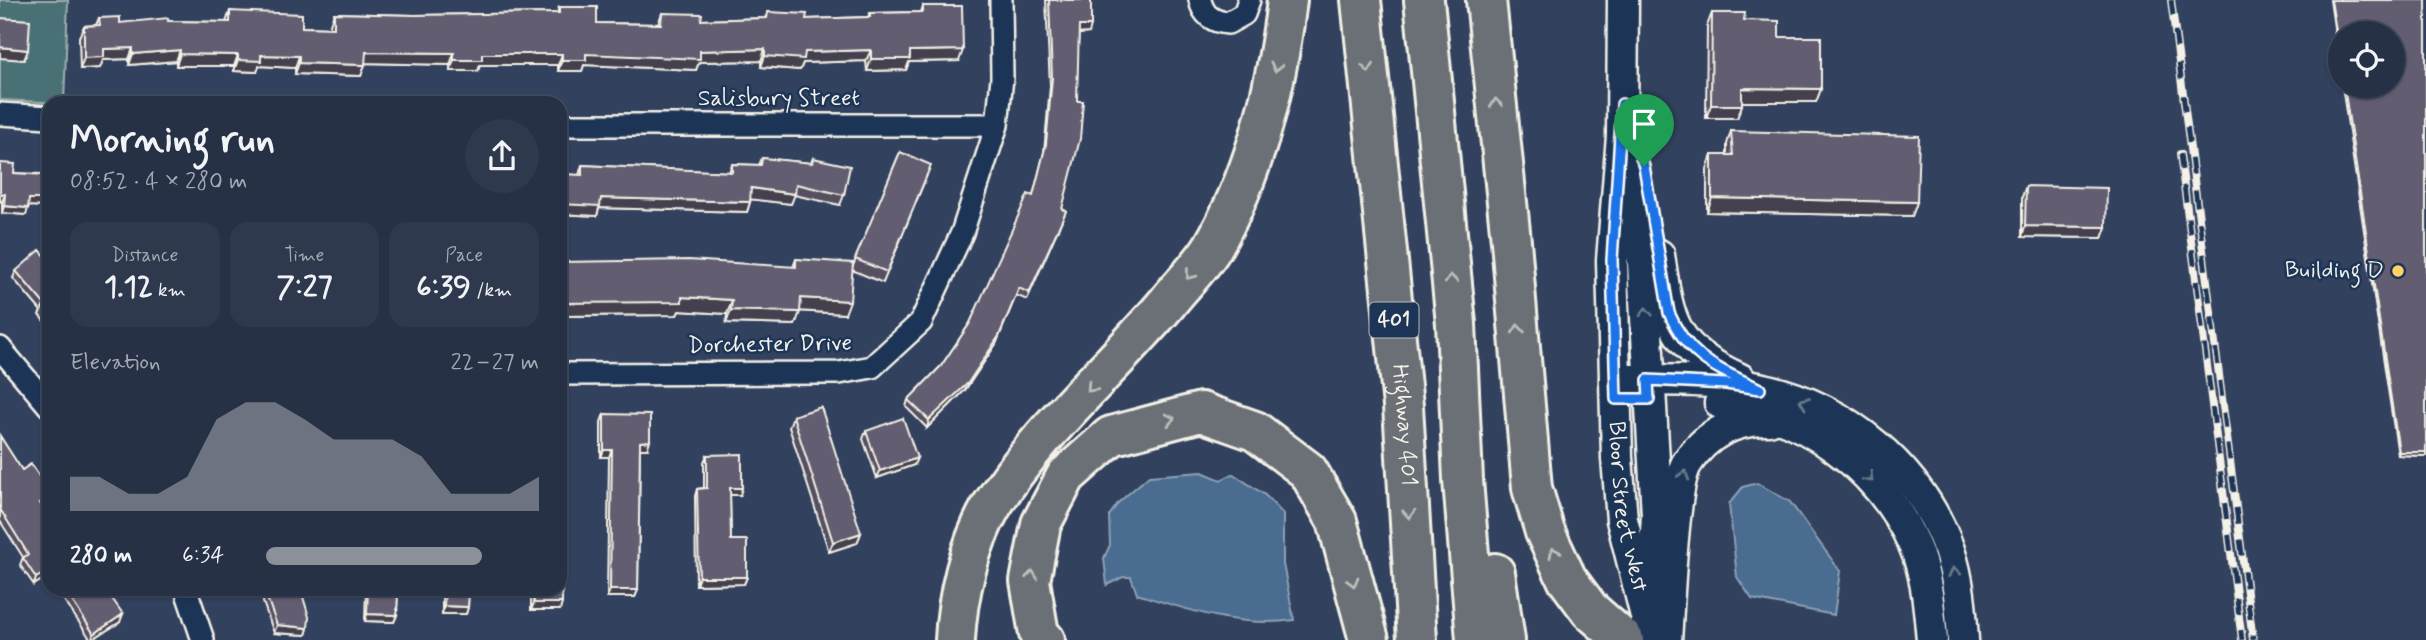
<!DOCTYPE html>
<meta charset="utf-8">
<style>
body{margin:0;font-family:Mynerve,sans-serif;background:#2e394d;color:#f1f3f6;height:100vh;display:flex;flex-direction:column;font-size:26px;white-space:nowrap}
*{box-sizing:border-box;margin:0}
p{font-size:23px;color:#a4a9b3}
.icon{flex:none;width:38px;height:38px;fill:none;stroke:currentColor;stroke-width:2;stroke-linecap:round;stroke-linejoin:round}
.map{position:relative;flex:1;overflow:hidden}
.details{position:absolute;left:42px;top:96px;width:525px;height:500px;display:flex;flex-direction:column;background:#263146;border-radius:21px;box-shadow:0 2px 5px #0004,0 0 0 2px #424c5f}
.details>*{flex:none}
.fabs{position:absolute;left:2328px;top:21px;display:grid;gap:14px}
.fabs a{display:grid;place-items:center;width:77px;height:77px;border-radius:50%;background:#263146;box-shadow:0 2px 5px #0004,0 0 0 2px #424c5f;font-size:35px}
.pin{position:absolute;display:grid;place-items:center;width:60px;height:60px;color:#fff;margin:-72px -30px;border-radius:50% 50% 50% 0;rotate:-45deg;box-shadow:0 0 7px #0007}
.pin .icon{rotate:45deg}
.round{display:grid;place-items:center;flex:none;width:74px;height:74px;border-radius:37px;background:#2e394d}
.head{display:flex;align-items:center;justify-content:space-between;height:119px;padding:0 28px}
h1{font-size:38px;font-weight:800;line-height:52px}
.metrics{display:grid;grid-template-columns:repeat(3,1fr);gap:10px;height:119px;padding:7px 28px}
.metrics div{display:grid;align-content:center;border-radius:18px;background:#2e394d;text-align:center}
.metrics b{font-size:30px;font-weight:800}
.metrics small{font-size:19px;font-weight:400}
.metrics p{font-size:19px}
.chart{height:196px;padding:14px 28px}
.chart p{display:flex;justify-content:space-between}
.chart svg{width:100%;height:126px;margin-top:7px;fill:#8c9099;opacity:.7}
ul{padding:0 28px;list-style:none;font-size:23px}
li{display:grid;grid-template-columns:112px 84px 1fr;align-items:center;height:52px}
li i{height:18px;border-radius:9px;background:#8c9099}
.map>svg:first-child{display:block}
.green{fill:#497175;stroke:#9eb1ae;stroke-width:2}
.water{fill:#496c90;stroke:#8da1b3;stroke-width:2}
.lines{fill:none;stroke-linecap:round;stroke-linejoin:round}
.street-casing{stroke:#f4f1e8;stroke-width:26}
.secondary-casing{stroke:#f4f1e8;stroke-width:35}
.highway-casing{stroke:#f4f1e8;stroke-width:44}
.street{stroke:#1d3557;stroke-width:21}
.secondary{stroke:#1d3557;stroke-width:30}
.highway{stroke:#6a7074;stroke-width:38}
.rail-casing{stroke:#f4f1e8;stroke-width:8}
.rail{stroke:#1d3557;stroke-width:5;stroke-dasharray:16;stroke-linecap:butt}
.wall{fill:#545060;stroke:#f4f1e8;stroke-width:2}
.shaded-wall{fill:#45414e;stroke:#f4f1e8;stroke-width:2}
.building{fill:#625d70;stroke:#f4f1e8;stroke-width:2}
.oneway{stroke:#bdbdba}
.oneway2{stroke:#68778a}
.route-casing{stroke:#fff;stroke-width:14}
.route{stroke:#1a73e8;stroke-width:9}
.poi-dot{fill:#ffd166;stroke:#1d3557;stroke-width:2.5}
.labels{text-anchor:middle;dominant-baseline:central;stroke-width:5;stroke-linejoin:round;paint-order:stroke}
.shield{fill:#1d3557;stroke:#b4b9bc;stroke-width:2}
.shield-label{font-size:21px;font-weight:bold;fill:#f4f1e8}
.street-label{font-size:23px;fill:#f4f1e8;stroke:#1d3557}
.poi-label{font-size:23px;fill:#f4f1e8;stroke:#1d3557;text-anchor:end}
</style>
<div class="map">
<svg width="2426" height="640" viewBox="0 0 2426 640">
<rect width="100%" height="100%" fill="#32415e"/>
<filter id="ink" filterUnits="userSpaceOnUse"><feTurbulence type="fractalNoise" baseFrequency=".0143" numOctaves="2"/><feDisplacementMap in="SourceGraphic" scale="14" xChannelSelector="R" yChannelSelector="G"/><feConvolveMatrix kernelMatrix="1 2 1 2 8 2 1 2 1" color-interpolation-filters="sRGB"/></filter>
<g filter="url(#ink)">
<path class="green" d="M0,0H68L64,103L0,100Z"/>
<path class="water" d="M1202,472L1221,480L1233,474L1265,495L1283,514V564L1294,620C1240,628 1188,610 1137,594L1131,577H1123L1107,585L1104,558L1110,545L1109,516L1119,502L1149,476Z
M1757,483L1790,502L1840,571L1834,615L1752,599L1737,577L1729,504L1743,487Z"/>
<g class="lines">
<g class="street-casing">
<path id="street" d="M1200,0C1203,15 1213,22 1228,23L1244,14L1249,0
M0,114L49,117
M560,125H997
M0,348L49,406
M560,374L839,373L872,367L921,322L962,233L997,125L1002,78L1001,0
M186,590L203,640"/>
</g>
<g class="secondary-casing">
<g id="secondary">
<path id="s1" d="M1623,0L1622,136L1612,260L1617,458L1622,520L1652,640"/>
<path d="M1628,167L1643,263L1657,515L1652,598"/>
<path d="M1659,255C1669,325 1673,348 1740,379"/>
<path d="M1615,380C1662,380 1712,379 1758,388C1844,405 1920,468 1949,550C1959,579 1961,610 1963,640"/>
<path d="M1720,403C1804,411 1880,468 1914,545C1927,575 1929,608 1932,640"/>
<path d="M1666,640C1669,605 1672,487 1687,463C1706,434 1735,419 1769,420"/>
</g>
</g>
<g class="highway-casing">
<g id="highway">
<path id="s2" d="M1361,0L1403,406L1417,640"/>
<path d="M1424,0L1456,324L1463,480L1476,640"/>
<path d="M1486,0L1511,241L1532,488L1545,532L1567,579L1590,610L1624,640"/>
<path d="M1495,573L1505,640"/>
<path d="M955,640C957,597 969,545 991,507C1038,431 1111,370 1168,302C1182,284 1200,267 1212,248C1255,174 1277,85 1287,0"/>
<path d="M1045,640L1039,634L1030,581L1041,524L1066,476L1111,436L1201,412L1255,431L1308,471L1337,521L1369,640"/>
</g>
</g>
<use href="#street" class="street"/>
<use href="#secondary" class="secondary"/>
<use href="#highway" class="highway"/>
<g class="rail-casing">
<path id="rail" d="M2171,0L2253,640
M2180,154L2242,640"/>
</g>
<use href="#rail" class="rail"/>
</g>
<path class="wall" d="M1046,0H1091L1089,33L1079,34L1062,209L1066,211L1027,300L1016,295L996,344L965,390L927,428L906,407L908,400L941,366L970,323L1033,196L1044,152L1050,86Z
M2330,0H2426V456L2398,455L2342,86H2392L2340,33V68Z
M923,6L959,61L909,62L906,70L867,71L866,61L803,63L800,70L761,67V61L699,62L696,70L584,65L582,71H558V65H480L478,71H450V65L365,63L361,76L295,74V68L259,66L257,72L234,71V66H176V61L129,65V59L103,60L100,68L80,69L79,37L84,26L96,25L99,18L120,23L168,21L226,22L230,11L302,27L330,28V24L334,13L415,15L557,13L559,7L597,23L658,24L662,13L701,20L765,18L768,12L806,19L868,17L870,13L921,12Z
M1712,13L1744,20L1779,37L1821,89L1816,102H1742V105L1737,118H1706L1707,26Z
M1731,131L1917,202L1912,216L1707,212V169L1712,155H1727V144Z
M900,152L927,175L883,283L852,270L845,314L800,311L795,325L726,323L727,314L679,311L677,315L560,316L793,267L796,259L853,266Z
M762,158L811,163L813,158L844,195L840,205L794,195L791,204L751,199L747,212L599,208L597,216L560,214V174L579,175L582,165L729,172L732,164L759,165Z
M46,166L49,167V207L28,206L26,215L2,213V202L0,201L14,173L43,174Z
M2026,186L2106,227L2102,238L2022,237V197Z
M49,260V327L39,315L41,311L13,278L16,271Z
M604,414L647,449H640L638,590L635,597H607L609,457H601V422Z
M793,416L861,533L857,543L829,552L789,427Z
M866,431L914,465L877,478L863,439Z
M0,436L49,517V577L48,576L34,585L20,565L23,557L0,521Z
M707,455L740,495H730L731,540L747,577L744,584L696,585L695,496L697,489L704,488V462Z
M57,590H106L120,622L91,640Z
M264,590H301L308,628L306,635L274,633L263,602Z
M366,590H398L397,615L394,622L365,621Z
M442,590H469L468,607L466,614H442Z
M531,590H560L562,603L560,610H531Z"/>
<path class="shaded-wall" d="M1079,26H1091L1089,33L1076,34Z
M0,47L28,50L24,60L0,58Z
M133,48L129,59L103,60L100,68L80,69L84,58L104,49Z
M765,49L761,61L699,62L696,70L584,65L582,71H558L562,60L586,54Z
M180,50L176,61L129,65L133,54Z
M871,50L866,61L803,63L800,70L761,67L765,56L805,52Z
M963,50L959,61L909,62L906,70L867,71L871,59L910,51Z
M366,52L454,53L450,65L362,63Z
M180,54L238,55L234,66H176Z
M482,54H562L558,65H480L478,71H450L454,60Z
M261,55L299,56L295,68L259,66L257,72L234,71L238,60Z
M299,63L365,65L361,76L295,74Z
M1742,88L1821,89L1816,102H1737Z
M1711,105H1742L1737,118H1706Z
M751,188L795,194L791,204L747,199Z
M0,194H5L2,202L0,201Z
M601,198L750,202L747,212L599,208L597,216L560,214V204Z
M1712,198L1917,202L1912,216L1707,212Z
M29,199H49V207L26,206Z
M4,206L28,208L26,215L2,213Z
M2025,226L2106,227L2102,238L2022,237Z
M1019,288L996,344L965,390L927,428L929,420Z
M682,297L732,300L727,314L679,311L677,315L560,316V303Z
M801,298L850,301L845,314L796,311Z
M731,310L800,312L795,325L726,323Z
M650,441L647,449H637L640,442Z
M604,450H612L609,457H601Z
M2399,452H2426V456L2398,455Z
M917,458L914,465L877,478L880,471Z
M730,488H742L740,495H728Z
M49,497V502L37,510L40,503Z
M861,533L857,543L829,552L833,542Z
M49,570L48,576L34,585L36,578Z
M699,577H747L744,584L696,585Z
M610,590H638L635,597H607Z
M534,603H562L560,610H531Z
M444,606L468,607L466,614H442Z
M123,614L120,622L91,640L94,634Z
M367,614L397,615L394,622L365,621Z
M277,625L308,628L306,635L274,633Z"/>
<path class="building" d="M1049,0H1091V26H1079L1077,101H1083L1080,139L1062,209L1066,211L1029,293L1019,288L999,336L968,383L929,420L908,400L941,366L970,323L1028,194L1033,196L1046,144L1052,78Z
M2331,0H2426V452H2399L2344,86H2392V33H2340V55Z
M923,6H962L963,50L910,51V59H871V50L805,52L804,59L765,56V49L700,51V59L586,54V60H562V54H482V60H454V53L366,52L365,65L299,63V56L261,55V61L238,60V55L180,54V50L133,54V48L104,49V57L84,58V26L100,25L99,18L120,17V23L168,18V21L230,22V11L302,14V27L334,28V13L415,15L559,13V7H597V23L661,24L662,13L702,14L701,20L767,18L768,12L807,14L806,19L870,17V13L923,12Z
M1712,13H1745L1744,20L1779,21V37H1821V89L1742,88V105H1711Z
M0,18L30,20L28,50L0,47Z
M1731,131L1919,136L1917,202L1712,198V155H1733Z
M900,152L931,165L887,272L855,259Z
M762,158L812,163L813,158L850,166L844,195L796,184L795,194L751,188L750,202L601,198L600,206L560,204V174L582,175V165L732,172V164L761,165Z
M0,163L15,164L14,173L46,175V166L49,167V199H29L28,208L4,206L5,194H0Z
M2026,186L2107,188L2106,227L2025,226Z
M40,250L49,260V317L42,308L45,305L16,271Z
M796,259L853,263L850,301L801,298L800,312L731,310L732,300L682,297V302L560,303V262L689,260L796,267Z
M821,407L861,533L833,542L793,416Z
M604,414L650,415V441L640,442L638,590H610L612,450H604Z
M903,418L917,458L880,471L866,431Z
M0,436L22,470L31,464L49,491V497L40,503L49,517V570L36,578L23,558L28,554L0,509Z
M742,454V488H730L731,540H747V577H699L697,489L707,488V455Z
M560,517H563L562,603H534V590H560Z
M65,590H106L123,614L94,634Z
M266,590H301L309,617L308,628L277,625L266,595Z
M368,590H398L397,615L367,614Z
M445,590H469L468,607L444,606Z"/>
<defs><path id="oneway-chevron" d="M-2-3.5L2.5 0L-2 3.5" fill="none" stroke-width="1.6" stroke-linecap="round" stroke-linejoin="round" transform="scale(1.75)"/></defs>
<g class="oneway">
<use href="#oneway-chevron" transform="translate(1276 67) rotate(104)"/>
<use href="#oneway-chevron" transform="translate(1368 68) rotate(84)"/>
<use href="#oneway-chevron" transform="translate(1496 103) rotate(-96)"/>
<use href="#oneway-chevron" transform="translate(1190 275) rotate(129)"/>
<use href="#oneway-chevron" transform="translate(1451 279) rotate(-96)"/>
<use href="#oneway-chevron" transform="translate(1518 329) rotate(-95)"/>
<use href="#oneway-chevron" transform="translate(1091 388) rotate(133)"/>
<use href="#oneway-chevron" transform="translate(1170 419) rotate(-13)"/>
<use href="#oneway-chevron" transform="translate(1409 514) rotate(87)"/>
<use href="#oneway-chevron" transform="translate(1554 552) rotate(-115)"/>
<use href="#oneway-chevron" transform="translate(1032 575) rotate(-84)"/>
<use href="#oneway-chevron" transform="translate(1353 582) rotate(75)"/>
</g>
<g class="oneway2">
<use href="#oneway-chevron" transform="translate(1646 312) rotate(-93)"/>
<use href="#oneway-chevron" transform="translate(1804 402) rotate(-159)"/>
<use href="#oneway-chevron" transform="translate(1684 475) rotate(-73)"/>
<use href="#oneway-chevron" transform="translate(1869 478) rotate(46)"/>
<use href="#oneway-chevron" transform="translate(1954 572) rotate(-102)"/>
</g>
</g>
<g class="lines" filter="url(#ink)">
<g class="route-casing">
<path id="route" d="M1622,104L1644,166L1669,313C1689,359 1717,368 1760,389L1726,384L1648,380L1649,399H1616L1612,260Z"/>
</g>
<use href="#route" class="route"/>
</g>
<circle class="poi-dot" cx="2398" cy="271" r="7"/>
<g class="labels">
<rect class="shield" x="1369.5" y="302.5" width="49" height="35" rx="5"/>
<g class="shield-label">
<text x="1394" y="320">401</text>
</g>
<g class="street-label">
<text x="779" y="99">Salisbury Street</text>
<text transform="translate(770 345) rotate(-1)">Dorchester Drive</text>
<text stroke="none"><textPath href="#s2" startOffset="427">Highway 401</textPath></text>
<text stroke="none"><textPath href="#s1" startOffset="508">Bloor Street West</textPath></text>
</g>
<g class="poi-label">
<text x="2384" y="271">Building D</text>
</g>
</g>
</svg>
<div class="fabs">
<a><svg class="icon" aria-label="locate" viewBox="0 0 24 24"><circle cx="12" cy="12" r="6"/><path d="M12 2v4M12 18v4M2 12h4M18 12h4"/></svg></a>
</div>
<div class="pin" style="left:1644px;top:166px;background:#1e9e55"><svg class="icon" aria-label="arrive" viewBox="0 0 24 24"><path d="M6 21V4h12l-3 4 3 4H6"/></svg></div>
<section class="details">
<div class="head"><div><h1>Morning run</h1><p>08:52 · 4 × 280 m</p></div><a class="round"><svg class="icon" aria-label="share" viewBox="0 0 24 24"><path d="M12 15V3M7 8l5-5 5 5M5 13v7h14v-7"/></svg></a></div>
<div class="metrics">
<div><p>Distance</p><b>1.12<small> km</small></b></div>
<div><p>Time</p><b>7:27</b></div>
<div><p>Pace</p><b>6:39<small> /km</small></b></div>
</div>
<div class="chart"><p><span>Elevation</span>22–27 m</p>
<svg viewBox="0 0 160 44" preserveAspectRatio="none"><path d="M0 44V32L10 32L20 38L30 38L40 32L50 12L60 6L70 6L80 12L90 19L100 19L110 19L120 25L130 38L140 38L150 38L160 32V44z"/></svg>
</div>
<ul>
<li><b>280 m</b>6:34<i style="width:79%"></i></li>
</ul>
</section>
</div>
